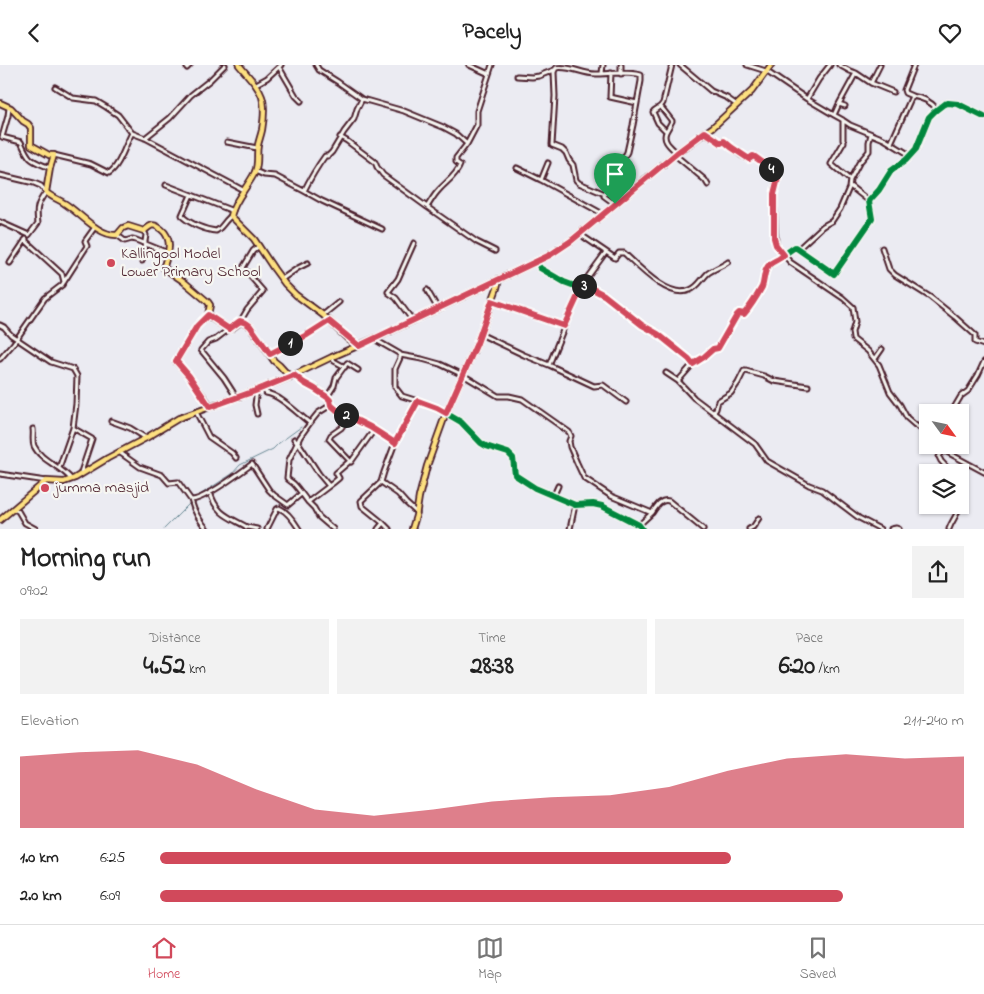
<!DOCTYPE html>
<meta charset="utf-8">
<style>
body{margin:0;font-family:"Indie Flower",sans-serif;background:#f2f2f2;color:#222;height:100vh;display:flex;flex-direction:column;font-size:19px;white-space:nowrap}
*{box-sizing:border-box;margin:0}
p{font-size:16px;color:#767676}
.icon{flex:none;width:28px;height:28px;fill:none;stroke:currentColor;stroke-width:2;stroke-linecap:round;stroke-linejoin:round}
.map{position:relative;height:464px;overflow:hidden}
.sheet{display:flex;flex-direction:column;background:#fff;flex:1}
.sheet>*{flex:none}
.needle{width:32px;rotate:123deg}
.fabs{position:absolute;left:919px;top:339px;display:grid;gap:10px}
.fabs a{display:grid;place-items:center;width:50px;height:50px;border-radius:0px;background:#fff;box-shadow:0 1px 4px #0004;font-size:25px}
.pin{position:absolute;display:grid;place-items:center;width:42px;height:42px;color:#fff;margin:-51px -21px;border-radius:50% 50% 50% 0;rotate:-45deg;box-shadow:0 0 5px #0007}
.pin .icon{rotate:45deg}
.km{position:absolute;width:25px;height:25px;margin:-12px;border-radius:50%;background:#222;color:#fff;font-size:14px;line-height:25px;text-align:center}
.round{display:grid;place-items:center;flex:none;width:52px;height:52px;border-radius:0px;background:#f2f2f2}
.overview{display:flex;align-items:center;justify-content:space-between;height:85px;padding:0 20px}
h1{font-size:28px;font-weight:800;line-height:38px}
.stats{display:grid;grid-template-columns:repeat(3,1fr);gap:8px;height:85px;padding:5px 20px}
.stats div{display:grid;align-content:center;border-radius:0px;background:#f2f2f2;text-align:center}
.stats b{font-size:25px;font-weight:800}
.stats small{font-size:14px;font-weight:400}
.stats p{font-size:14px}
.chart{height:140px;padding:10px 20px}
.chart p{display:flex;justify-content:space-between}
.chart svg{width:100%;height:90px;margin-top:5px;fill:#d1495b;opacity:.7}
ul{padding:0 20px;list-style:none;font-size:16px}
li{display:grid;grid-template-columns:80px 60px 1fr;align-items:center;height:38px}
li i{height:12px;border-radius:6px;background:#d1495b}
header{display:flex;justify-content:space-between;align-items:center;height:65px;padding:0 20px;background:#fff;font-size:22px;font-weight:800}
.menu{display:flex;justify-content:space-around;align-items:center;height:70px;border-top:1px solid #e0e0e0;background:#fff;font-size:14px;color:#767676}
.menu a{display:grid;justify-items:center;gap:2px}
.menu .active{color:#d1495b}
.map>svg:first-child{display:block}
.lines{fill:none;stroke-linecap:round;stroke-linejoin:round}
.stream{stroke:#6a8995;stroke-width:1}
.minor-casing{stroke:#4a1f2b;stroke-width:7}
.major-casing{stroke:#4a1f2b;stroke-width:8}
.minor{stroke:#f6f6f2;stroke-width:3}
.major{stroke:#fde080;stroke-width:4.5}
.cycleway-casing{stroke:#f6f6f2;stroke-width:9}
.cycleway{stroke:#00873e;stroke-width:6}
.route-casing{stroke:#fff;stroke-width:10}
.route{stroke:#d1495b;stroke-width:6}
.poi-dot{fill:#d1495b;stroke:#f6f6f2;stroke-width:2}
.labels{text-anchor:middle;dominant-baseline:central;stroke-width:4.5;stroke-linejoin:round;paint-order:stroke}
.poi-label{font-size:16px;fill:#4a1f2b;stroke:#f6f6f2;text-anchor:start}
</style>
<header><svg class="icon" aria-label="back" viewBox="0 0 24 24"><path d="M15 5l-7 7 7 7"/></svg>Pacely<svg class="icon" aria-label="heart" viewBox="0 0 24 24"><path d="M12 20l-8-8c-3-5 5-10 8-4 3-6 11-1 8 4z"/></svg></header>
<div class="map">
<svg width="984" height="464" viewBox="0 0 984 464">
<rect width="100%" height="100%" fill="#ebebf2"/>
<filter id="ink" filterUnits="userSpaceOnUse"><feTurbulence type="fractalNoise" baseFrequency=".02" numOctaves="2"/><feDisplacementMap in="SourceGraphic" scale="10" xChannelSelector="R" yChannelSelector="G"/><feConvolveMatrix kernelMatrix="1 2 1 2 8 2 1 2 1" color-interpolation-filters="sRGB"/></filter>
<g filter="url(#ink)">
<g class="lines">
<path class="stream" d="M195,433L232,409L240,400L273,384L279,378L301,362
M164,464L191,437"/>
<g class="minor-casing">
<path id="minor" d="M316,0L319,5L338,17L362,34
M469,0L489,9
M621,0V9
M680,0L711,26L727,33L737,40
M747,0L766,6L807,34L834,50
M839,0L850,6L856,8L871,18L893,27
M279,2L296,31L301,36
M187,3L190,0
M602,8L603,0
M611,8L610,32L637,38
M517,11L532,12L539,11L554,5
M871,18L880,0
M256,19L267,13L281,0
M55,22L73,33L96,36L106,42L118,50L132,68L145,73L243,125
M912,31C923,33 930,36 937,44
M807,34L819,14L830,0
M839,39L856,8
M661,42L672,56C670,60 668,63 666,67C662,76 671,82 677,88
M9,43L8,51L2,72L21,77C30,97 31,95 50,103
M844,56L850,60L884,74L910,90
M666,66L658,58L653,47C655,43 660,44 663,38L672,0
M705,67L721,78L724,76L741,90L749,94L753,91L755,92L773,105L777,113L774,129L776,180L790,197L843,233L853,242L855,257L852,267L853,274L868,286L879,300L890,327L900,340L907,353L915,360L928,368
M340,72L347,76L375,97L377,102L383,110L427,142
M145,73L170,53L191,30L210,15L225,0
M227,77L257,83
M891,78L912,31L905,28L904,25L914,0
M467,79L456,93V97L460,100C457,110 446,117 439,125C434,130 431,136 427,142L477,177L495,186
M54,90L91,99L109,108C120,101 125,80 132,68
M675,90L705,115L708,120
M517,103L541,115L603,149
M255,106L264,110L275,111L304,126C310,114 317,102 325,91H328L332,87L344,67L354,54L357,44L362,34L404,46L443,62L456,69L467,79L477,60V46L492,0
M0,110L34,118L41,121L46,127C37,139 36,144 38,158L29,170L0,157
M541,115L548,98
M850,115L859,98L869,86V77L871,69
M166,120L233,146
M850,121L869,136
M304,126L322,136L382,164
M605,129L579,118L576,115L573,100L569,95L566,88L562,84L552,80L555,31L554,7L556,3C569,0 582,9 596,9C610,9 627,6 641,10V16L633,60L627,87L604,131L615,139
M191,130L182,150L183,152C191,159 205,165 216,166C222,163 225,155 231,151
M581,168L584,172L615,193L619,188H624C638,201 669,235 690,225C698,222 701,215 707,209C713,204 721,202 728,197
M117,170L125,176L132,174L136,175L168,188
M25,175L62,209L64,217
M882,183L889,204L895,210L930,232L955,252L975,270V277L984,280
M798,184L823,161L832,156L840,144L849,123L850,115L831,99L844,77L843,75V55L834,50L839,39L845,41
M142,196L146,170L144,166
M537,197L540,203L564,217L572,220L587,221L604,230L642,260L658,269L689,294L693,299L704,292L713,284L718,283L737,251L739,248L744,249C750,242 760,228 763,219C764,214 764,208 767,203C768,201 792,184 795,182L798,184L834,209L872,154L869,136L879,125L891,106L906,95L916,84L929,52L935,46L944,39L948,38L958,39L984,52
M10,198L26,174
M282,214L298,203L308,198
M427,225L438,244
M492,236L564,261L563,265L549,300
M208,250L197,261L176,297L189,311L208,337L210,342
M323,250L339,237
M413,256L396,233L389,228L388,227L398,214L414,178
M240,257L247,245L263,226L243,203L244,201L253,186L259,181
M0,260L4,262L11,270L51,297L73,304L77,311L76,339L73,363L59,403
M564,261L584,217L606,187
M229,264L216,274L208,277L201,285L224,313L233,327L235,333
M480,269L524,290L549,300L594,321L603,320L626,337
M374,274L400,289V293L395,304V322L402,331L418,336
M270,289L307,270L329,256
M400,290L422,294L440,299L463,310L498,331H509L522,334L569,367L571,371L569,376L570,382L577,398L584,413L611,431L652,448C656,442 661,433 669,436L703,464
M332,292L334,296L345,302
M0,294L13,279L45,233L62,220L87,181L85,176L95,162
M875,294L882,284
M693,299L678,316L694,333L755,379L767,396L809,420L822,425L859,453L880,464
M666,308L678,316
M295,310L304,318L315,323L327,332L330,335L331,340L338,346L370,362L395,378L418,336L437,343L461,357L481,378L486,381L508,388L513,393L515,410L535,423L575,440L593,439L602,441L639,460L642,464
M264,323L266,328C280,330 298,349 310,358L300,372L289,395L287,413C289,416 292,417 294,419C298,423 304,432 308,437
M255,326L256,332L255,340L257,349
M327,332L334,321L336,313L347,298L358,305
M196,347L209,372L232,388L236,393
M714,347L716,344L718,336L731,328L738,318L744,306H746L764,311L774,316L808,321
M951,348L961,331L968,326L978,310L984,297
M349,352L341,363L331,370L329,374L351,397L374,365
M111,356L130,363L146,373
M310,358L318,348L331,340
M73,363L92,374L80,410
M33,364C34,369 32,376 34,381C41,396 61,401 71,414
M294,374L297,378
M298,377L319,409L329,421
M395,378L384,407L381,417L398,429L406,438L417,448
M938,380L943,385L939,392L941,396L952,408
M943,385L984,407
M119,387L140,402L162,410L169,418L178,417L191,435
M0,409L46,416
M381,417L361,436L362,441L383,458
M210,427C216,449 229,452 247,462
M554,430L558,421
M13,444L18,446L25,458L36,464
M639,460L652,448
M246,463L247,462L257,464
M207,464C199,455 194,447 191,435C203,436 241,407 252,399L269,425L274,430L288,440L301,429
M267,464L277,444L279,443C287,446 294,456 299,464
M333,464L319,452L314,443L308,437L333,418L339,413L336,408L350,396
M378,464L383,458L389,464
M570,464L575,440
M749,464L753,462L759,453
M891,464L896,463L899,464
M949,464C952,455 959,449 959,440"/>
</g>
<g class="major-casing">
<path id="major" d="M239,0C261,26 268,30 262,65C261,70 259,75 258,80C256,89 259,98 255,107C248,122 234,135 231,151L254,174L274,204L285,219L296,230L323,250L348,274L359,281
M0,38L11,43L23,56L28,59L31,63V80L49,90H54L50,103L46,127C51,132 58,134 64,138C79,147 98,171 117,170L123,163L128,161L144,166C149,162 151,158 158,162C169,168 171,180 167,191C166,196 164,198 164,203L183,216L208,237L210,240L208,250L210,252L229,264L232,263L240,257L246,258L250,261L274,296L279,300L290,312
M0,455L46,416L64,417L75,413L108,393L146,373L179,353L255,326L290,312L332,292L385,269L550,190L571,176L678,87L713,62L752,26L771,0
M412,464L416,451L419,432L427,401L446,348L477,278L497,223L499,214"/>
</g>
<use href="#minor" class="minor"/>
<use href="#major" class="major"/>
<g class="cycleway-casing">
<path id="cycleway" d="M537,197L540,203L564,217L572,220L587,221L604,230L642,260L658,269L689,294L693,299L704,292L713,284L718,283L737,251L739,248L744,249C750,242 760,228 763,219C764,214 764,208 767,203C768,201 792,184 795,182L798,184L834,209L872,154L869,136L879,125L891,106L906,95L916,84L929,52L935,46L944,39L948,38L958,39L984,52
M295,310L304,318L315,323L327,332L330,335L331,340L338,346L370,362L395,378L418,336L437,343L461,357L481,378L486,381L508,388L513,393L515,410L535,423L575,440L593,439L602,441L639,460L642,464"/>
</g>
<use href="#cycleway" class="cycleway"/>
</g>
</g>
<g class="lines" filter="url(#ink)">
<g class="route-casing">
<path id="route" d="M705,67L721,78L724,76L731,82L749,94L753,91L755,92L773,105L778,113L774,129V173L776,180L784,190C780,194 774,196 770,199C763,205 765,214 762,222C757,231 751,241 744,249L739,248L737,250L718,283L713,284L704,292L693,299L689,294L658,269L642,260L604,230L587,221L582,222L564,261L492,236L477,278L446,348L437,343L418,336L395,378L370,362L338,346L331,340L330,335L327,332L315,324L304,318L294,310L255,326L210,342L189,311L176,296L197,261L208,250L229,264L240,256L246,258L250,261L270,289L307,270L329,256L359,281L550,190L571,176L677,88Z"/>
</g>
<use href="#route" class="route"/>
</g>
<g class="poi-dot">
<circle cx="111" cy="198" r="5"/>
<circle cx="45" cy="423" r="5"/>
</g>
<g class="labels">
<g class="poi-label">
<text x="121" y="189">Kallingool Model<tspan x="121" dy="18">Lower Primary School</tspan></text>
<text x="55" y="423">jumma masjid</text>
</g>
</g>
</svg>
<div class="fabs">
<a><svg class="needle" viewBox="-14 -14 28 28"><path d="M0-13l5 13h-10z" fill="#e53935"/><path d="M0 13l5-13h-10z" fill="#767676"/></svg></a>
<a><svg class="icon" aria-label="layers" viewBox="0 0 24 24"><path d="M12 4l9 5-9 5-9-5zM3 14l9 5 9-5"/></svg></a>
</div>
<div class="pin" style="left:615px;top:139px;background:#1e9e55"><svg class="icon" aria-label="arrive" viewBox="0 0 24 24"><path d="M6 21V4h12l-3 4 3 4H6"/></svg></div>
<b class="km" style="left:290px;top:278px">1</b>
<b class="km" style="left:346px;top:350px">2</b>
<b class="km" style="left:584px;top:221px">3</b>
<b class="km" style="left:771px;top:104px">4</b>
</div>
<section class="sheet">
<div class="overview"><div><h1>Morning run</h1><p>09:02</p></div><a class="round"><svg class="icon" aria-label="share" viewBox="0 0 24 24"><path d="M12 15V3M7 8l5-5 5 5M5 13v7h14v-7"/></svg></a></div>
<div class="stats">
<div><p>Distance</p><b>4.52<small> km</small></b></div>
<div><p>Time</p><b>28:38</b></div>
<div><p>Pace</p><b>6:20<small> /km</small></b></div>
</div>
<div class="chart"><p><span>Elevation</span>211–240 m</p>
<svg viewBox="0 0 160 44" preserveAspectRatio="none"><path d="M0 44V9L10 7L20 6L30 13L40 25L50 35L60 38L70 35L80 31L90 29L100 28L110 24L120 16L130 10L140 8L150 10L160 9V44z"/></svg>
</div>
<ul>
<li><b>1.0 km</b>6:25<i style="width:71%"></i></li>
<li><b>2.0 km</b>6:09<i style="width:85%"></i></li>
</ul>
</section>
<nav class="menu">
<a class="active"><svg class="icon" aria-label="home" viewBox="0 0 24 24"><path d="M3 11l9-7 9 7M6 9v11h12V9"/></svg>Home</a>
<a><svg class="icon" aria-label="map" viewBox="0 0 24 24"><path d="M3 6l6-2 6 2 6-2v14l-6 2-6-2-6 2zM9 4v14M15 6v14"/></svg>Map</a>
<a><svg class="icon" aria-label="saved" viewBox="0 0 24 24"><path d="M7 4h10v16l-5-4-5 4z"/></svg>Saved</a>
</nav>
